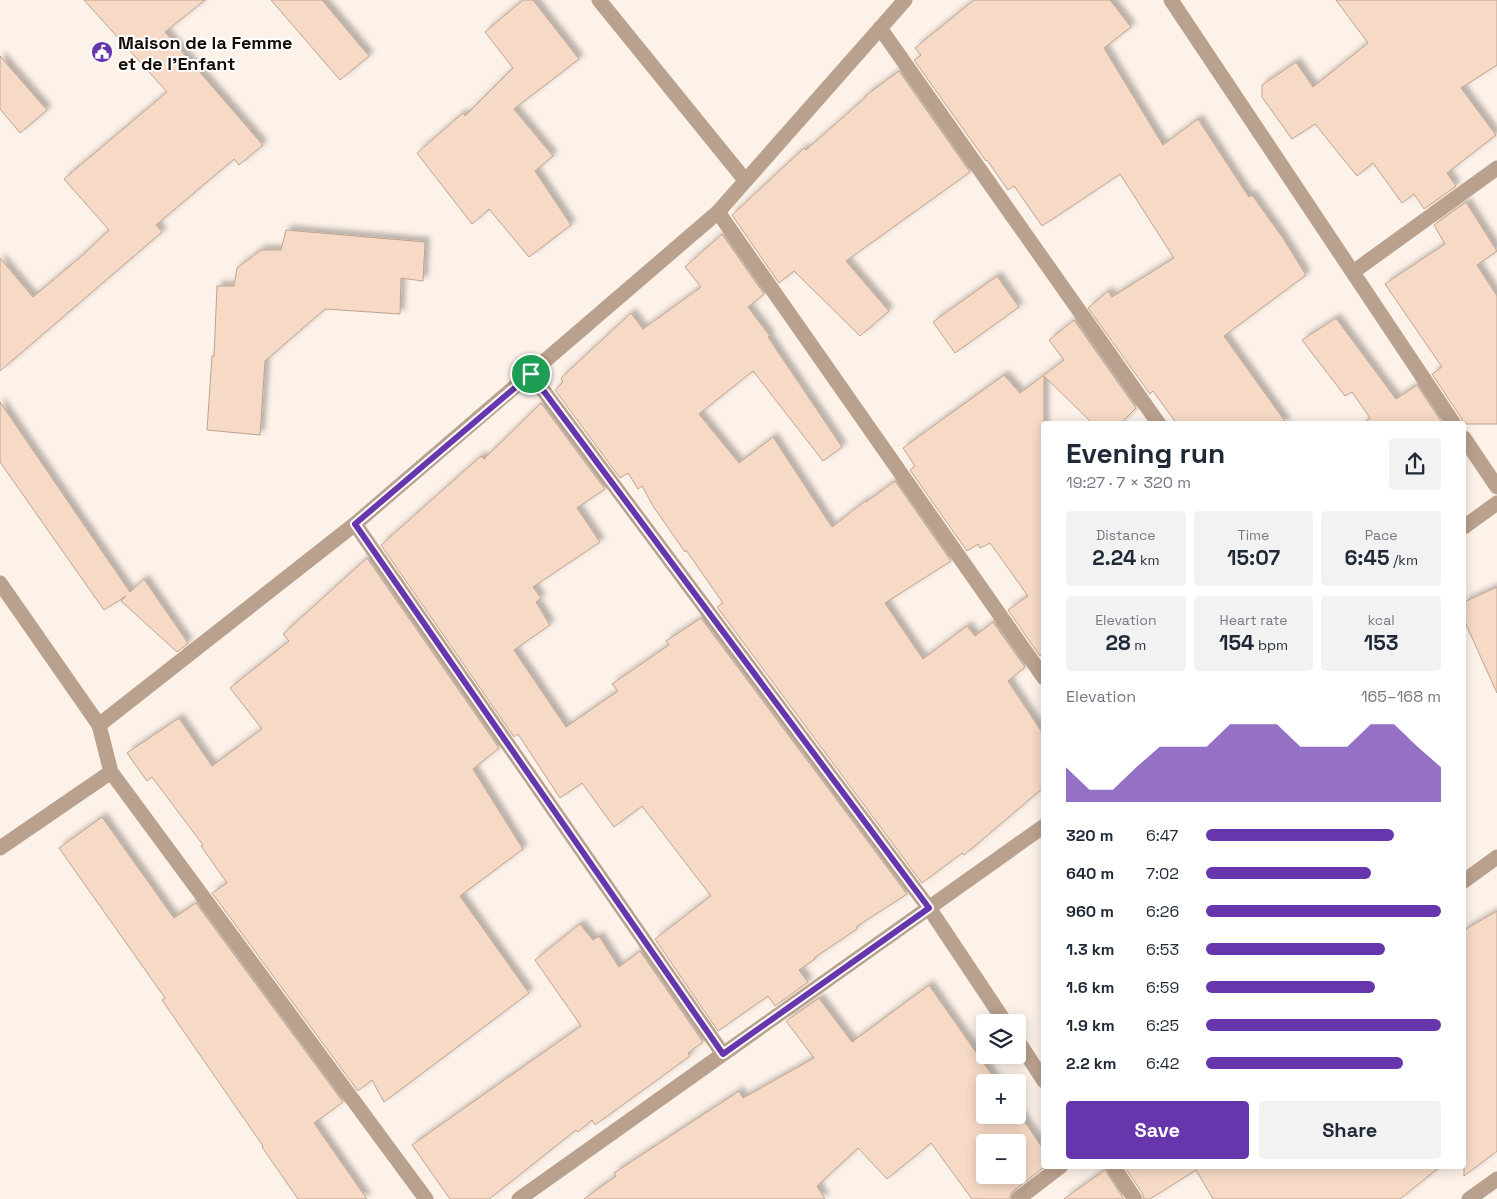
<!DOCTYPE html>
<meta charset="utf-8">
<style>
body{margin:0;font-family:"Space Grotesk",sans-serif;background:#f2f2f3;color:#1f2937;height:100vh;display:flex;flex-direction:column;font-size:19px;white-space:nowrap}
*{box-sizing:border-box;margin:0}
p{font-size:16px;color:#747a83}
.icon{flex:none;width:28px;height:28px;fill:none;stroke:currentColor;stroke-width:2;stroke-linecap:round;stroke-linejoin:round}
.map{position:relative;flex:1;overflow:hidden}
.side{position:absolute;left:1041px;top:421px;width:425px;height:748px;display:flex;flex-direction:column;background:#fff;border-radius:5px;box-shadow:0 2px 12px #0003}
.side>*{flex:none}
.fabs{position:absolute;left:976px;top:1014px;display:grid;gap:10px}
.fabs a{display:grid;place-items:center;width:50px;height:50px;border-radius:5px;background:#fff;box-shadow:0 2px 12px #0003;font-size:25px}
.pin{position:absolute;display:grid;place-items:center;width:42px;height:42px;color:#fff;margin:-21px;border:2px solid #fff;border-radius:50%;box-shadow:0 1px 5px #0007}
.round{display:grid;place-items:center;flex:none;width:52px;height:52px;border-radius:5px;background:#f2f2f3}
.summary{display:flex;align-items:center;justify-content:space-between;height:85px;padding:0 25px}
h1{font-size:28px;font-weight:700;line-height:38px}
.figures{display:grid;grid-template-columns:repeat(3,1fr);gap:8px;height:85px;padding:5px 25px}
.figures div{display:grid;align-content:center;border-radius:5px;background:#f2f2f3;text-align:center}
.figures b{font-size:21px;font-weight:700}
.figures small{font-size:14px;font-weight:400}
.figures p{font-size:14px}
.chart{height:140px;padding:10px 25px}
.chart p{display:flex;justify-content:space-between}
.chart svg{width:100%;height:90px;margin-top:5px;fill:#6736ad;opacity:.7}
.action{display:flex;gap:10px;margin-top:auto;padding:10px 25px}
.action a{flex:1;height:58px;border-radius:5px;background:#6736ad;color:#fff;font-size:20px;font-weight:700;line-height:58px;text-align:center}
.action a+a{background:#f2f2f3;color:#1f2937}
ul{padding:0 25px;list-style:none;font-size:16px}
li{display:grid;grid-template-columns:80px 60px 1fr;align-items:center;height:38px}
li i{height:12px;border-radius:6px;background:#6736ad}
.map>svg:first-child{display:block}
.building{fill:#f6dac5;stroke:#bea38f;fill-rule:evenodd;filter:url(#shadow)}
.lines{fill:none;stroke-linecap:round;stroke-linejoin:round}
.minor{stroke:#baa18e;stroke-width:15}
.route-casing{stroke:#fff;stroke-width:10}
.route{stroke:#6736ad;stroke-width:6}
.labels{text-anchor:middle;dominant-baseline:central;stroke-width:4;stroke-linejoin:round;paint-order:stroke}
.poi-label{font-size:18px;font-weight:bold;fill:#150c05;stroke:#fff;text-anchor:start}
</style>
<div class="map">
<svg width="1497" height="1199" viewBox="0 0 1497 1199">
<defs>
<filter id="shadow"><feDropShadow dx="4.5" dy="-4.5" stdDeviation="2.5" flood-color="#0004"/></filter>
</defs>
<rect width="100%" height="100%" fill="#fdf2e9"/>
<path class="building" d="M84,0H205L165,32L263,145L239,165L234,159L156,225L162,232L0,371V258L33,297L84,254L109,230L64,179L167,92Z
M271,0H322L369,56L340,80Z
M523,0H533L579,59L514,109L553,156L535,171L571,225L529,257L489,209L472,224L417,153L463,113L465,116L513,68L485,32Z
M974,0H1110L1131,27L1104,48L1163,145L1198,119L1249,197L1252,195L1283,238L1306,275L1224,336L1287,424H1177L1153,391L1150,394L1088,308L1108,291L1112,297L1174,258L1120,174L1042,226L1014,186L1008,190L987,160L986,161L914,60L921,55L915,48Z
M1336,0H1497V65L1461,88L1496,135L1447,173L1456,186L1424,209L1414,194L1402,203L1373,163L1357,176L1315,124L1292,139L1262,97V85L1296,62L1313,87L1368,43Z
M0,56L47,110L20,133L0,109Z
M899,71L970,172L846,261L889,311L860,336L794,271L779,283L732,215L804,148L806,150L866,97L865,96Z
M1466,202L1497,251L1477,265L1497,296V424H1463L1462,419L1432,374L1442,367L1385,284L1445,244L1434,225Z
M286,230L425,242L423,281L401,278L400,314L325,309L265,361L260,435L207,430L212,356H214L217,286H234L237,268L261,250H281Z
M722,234L764,294L748,307L770,336L768,337L842,447L823,461L753,371L699,414L739,463L773,437L832,527L865,501L866,502L895,481L951,561L885,603L923,659L967,626L975,636L993,622L1025,667L1008,681L1044,735V787L964,855L962,853L922,883L717,607L723,603L686,550L685,552L653,506L642,486L638,489L628,473L620,478L555,390L563,382L561,378L631,313L643,329L701,287L685,267Z
M997,276L1019,307L955,353L933,322Z
M1336,318L1396,399L1417,385L1443,424H1362L1370,418L1352,392L1345,396L1302,340Z
M1074,320L1136,408L1120,424H1093L1044,376V653L1040,656L1008,610L1028,596L990,543L980,548L978,544L967,551L910,470L915,466L903,448L1004,375L1020,393L1064,360L1049,340Z
M0,402L130,592L144,579L188,643L177,652L121,601L126,596L104,610L0,462Z
M541,403L605,489L577,508L600,542L533,587L541,598L536,602L550,625L514,650L566,727L618,691L612,684L669,645L666,641L701,618L907,894L856,927L857,929L814,958L815,959L799,970L808,982L775,1006L768,996L718,1031L655,939L711,896L642,806L614,827L582,783L560,798L518,734L514,737L381,545L481,456L484,459Z
M367,558L499,748L473,769L523,849L460,896L529,993L384,1102L372,1080L358,1091L212,893L227,883L201,846L203,845L152,777L147,781L127,753L179,718L212,766L262,729L230,688L289,641L283,634Z
M1497,587V693L1464,620V602Z
M102,817L174,918L196,903L343,1102L314,1123L367,1199H298L262,1147L263,1146L162,1000L165,998L59,848Z
M1497,911V1151L1464,1176V930Z
M580,924L593,940L599,936L619,967L640,951L703,1042L688,1053L690,1056L595,1125L592,1120L578,1132L576,1130L489,1199H450L412,1145L581,1026L535,960Z
M929,985L997,1082H985V1115H1018V1112L1044,1150V1167L1012,1192L1009,1199H972L931,1143L887,1179L858,1148L817,1186L825,1199H584L616,1176L614,1173L739,1091L743,1098L814,1058L786,1021L819,998L852,1042ZM985,1142H1018V1175H985Z
M1124,1166H1441L1400,1199H1213L1196,1170L1150,1199H1144L1143,1194Z
M1105,1170L1124,1199H1064Z"/>
<g class="lines">
<path class="minor" d="M599,0L745,180
M1171,0L1454,424
M880,28L1159,424
M718,212L1044,678
M1353,272L1497,168
M531,374L929,908L1005,1022
M1464,438L1497,487
M355,524L723,1054
M1464,527L1497,503
M0,583L99,725L111,772L426,1199
M99,725L355,524L718,212L905,0
M0,848L111,772
M1464,881L1497,857
M1018,1041L1044,1081
M1113,1166L1135,1199
M519,1199L1044,826
M1018,1199L1061,1166
M1469,1199L1497,1179"/>
</g>
<g class="lines">
<g class="route-casing">
<path id="route" d="M531,374L929,908L723,1054L355,524Z"/>
</g>
<use href="#route" class="route"/>
</g>
<defs>
<g id="civic-disc" transform="scale(1.125)"><circle r="9.5" fill="#6736ad" stroke="#fff"/><path d="M-.6-6.5H3V-4.5H.6V-3L4-1V1h2V6H-6V1h2V-1L-.6-3ZM-1.2 2.5V6h2.4V2.5Z" fill="#fff"/></g>
</defs>
<g fill-rule="evenodd">
<use href="#civic-disc" x="102" y="52"/>
</g>
<g class="labels">
<g class="poi-label">
<text x="118" y="42">Maison de la Femme<tspan x="118" dy="21">et de l'Enfant</tspan></text>
</g>
</g>
</svg>
<div class="fabs">
<a><svg class="icon" aria-label="layers" viewBox="0 0 24 24"><path d="M12 4l9 5-9 5-9-5zM3 14l9 5 9-5"/></svg></a>
<a>+</a>
<a>−</a>
</div>
<div class="pin" style="left:531px;top:374px;background:#1e9e55"><svg class="icon" aria-label="arrive" viewBox="0 0 24 24"><path d="M6 21V4h12l-3 4 3 4H6"/></svg></div>
<section class="side">
<div class="summary"><div><h1>Evening run</h1><p>19:27 · 7 × 320 m</p></div><a class="round"><svg class="icon" aria-label="share" viewBox="0 0 24 24"><path d="M12 15V3M7 8l5-5 5 5M5 13v7h14v-7"/></svg></a></div>
<div class="figures">
<div><p>Distance</p><b>2.24<small> km</small></b></div>
<div><p>Time</p><b>15:07</b></div>
<div><p>Pace</p><b>6:45<small> /km</small></b></div>
</div>
<div class="figures">
<div><p>Elevation</p><b>28<small> m</small></b></div>
<div><p>Heart rate</p><b>154<small> bpm</small></b></div>
<div><p>kcal</p><b>153</b></div>
</div>
<div class="chart"><p><span>Elevation</span>165–168 m</p>
<svg viewBox="0 0 160 44" preserveAspectRatio="none"><path d="M0 44V27L10 38L20 38L30 27L40 17L50 17L60 17L70 6L80 6L90 6L100 17L110 17L120 17L130 6L140 6L150 17L160 27V44z"/></svg>
</div>
<ul>
<li><b>320 m</b>6:47<i style="width:80%"></i></li>
<li><b>640 m</b>7:02<i style="width:70%"></i></li>
<li><b>960 m</b>6:26<i style="width:100%"></i></li>
<li><b>1.3 km</b>6:53<i style="width:76%"></i></li>
<li><b>1.6 km</b>6:59<i style="width:72%"></i></li>
<li><b>1.9 km</b>6:25<i style="width:100%"></i></li>
<li><b>2.2 km</b>6:42<i style="width:84%"></i></li>
</ul>
<div class="action"><a>Save</a><a>Share</a></div>
</section>
</div>
